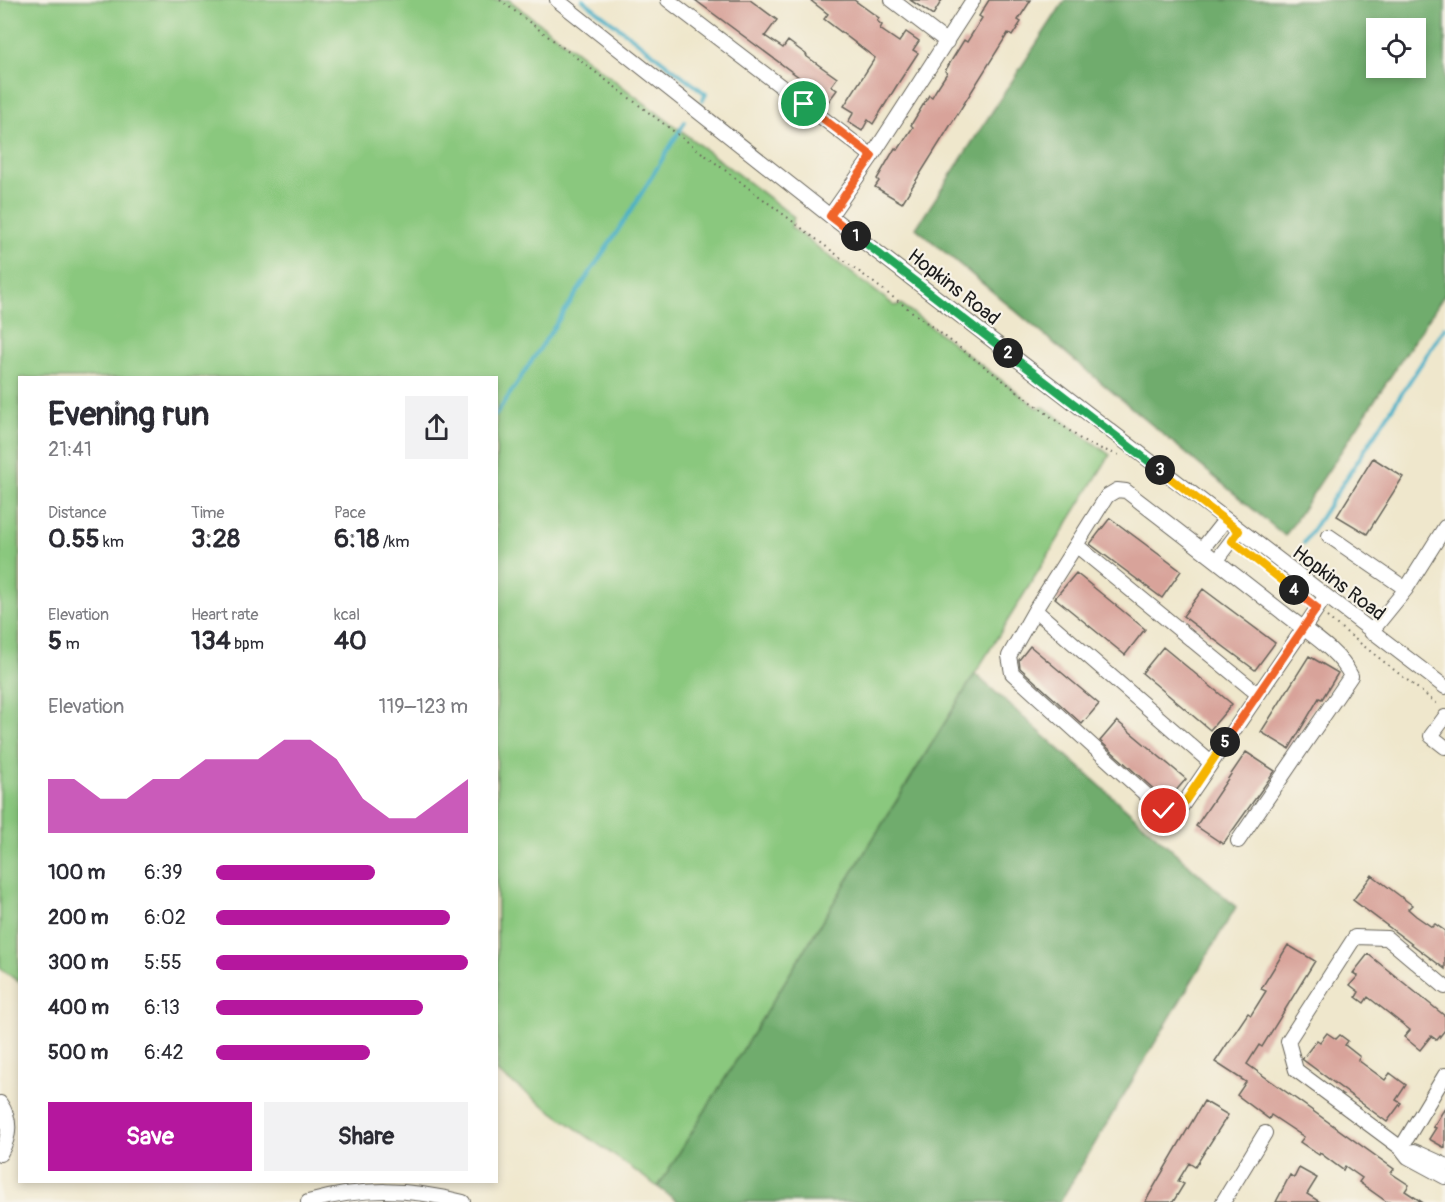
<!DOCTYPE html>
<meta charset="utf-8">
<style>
body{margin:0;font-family:Pangolin,sans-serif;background:#f2f2f3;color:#2b2b33;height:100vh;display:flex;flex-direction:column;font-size:22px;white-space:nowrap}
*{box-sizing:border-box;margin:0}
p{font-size:20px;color:#7c7c81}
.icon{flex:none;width:33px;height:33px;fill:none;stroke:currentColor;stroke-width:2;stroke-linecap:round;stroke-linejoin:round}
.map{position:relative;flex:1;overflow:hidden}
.panel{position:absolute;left:18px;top:376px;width:480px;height:807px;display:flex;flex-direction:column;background:#fff;border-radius:0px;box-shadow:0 3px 9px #0003}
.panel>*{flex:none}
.fabs{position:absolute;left:1366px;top:18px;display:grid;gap:12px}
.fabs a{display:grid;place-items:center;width:60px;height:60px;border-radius:0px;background:#fff;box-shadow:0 3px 9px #0003;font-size:30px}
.pin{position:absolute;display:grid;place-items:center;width:51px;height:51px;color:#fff;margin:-26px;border:3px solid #fff;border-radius:50%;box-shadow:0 2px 6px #0007}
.km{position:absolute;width:30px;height:30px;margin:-15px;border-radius:50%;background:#222;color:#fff;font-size:16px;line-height:30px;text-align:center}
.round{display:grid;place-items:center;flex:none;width:63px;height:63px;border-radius:0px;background:#f2f2f3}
.summary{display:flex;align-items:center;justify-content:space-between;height:102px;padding:0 30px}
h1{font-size:33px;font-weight:700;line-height:45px}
.figures{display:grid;grid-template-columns:repeat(3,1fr);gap:9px;height:102px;padding:6px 30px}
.figures div{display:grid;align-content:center}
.figures b{font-size:26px;font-weight:700}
.figures small{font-size:16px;font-weight:400}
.figures p{font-size:16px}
.chart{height:168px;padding:12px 30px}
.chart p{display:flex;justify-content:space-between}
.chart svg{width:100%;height:108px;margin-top:6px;fill:#b5179e;opacity:.7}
.action{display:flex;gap:12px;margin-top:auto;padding:12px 30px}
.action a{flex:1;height:69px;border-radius:0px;background:#b5179e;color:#fff;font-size:24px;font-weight:700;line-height:69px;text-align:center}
.action a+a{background:#f2f2f3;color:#2b2b33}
ul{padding:0 30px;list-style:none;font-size:20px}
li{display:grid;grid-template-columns:96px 72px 1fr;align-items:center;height:45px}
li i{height:15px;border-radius:8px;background:#b5179e}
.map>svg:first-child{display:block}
.green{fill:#8ac87e;stroke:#53724d;stroke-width:1.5}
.forest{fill:#6fac6d;stroke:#466444;stroke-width:1.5;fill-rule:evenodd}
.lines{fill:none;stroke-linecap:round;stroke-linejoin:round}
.stream{stroke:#48b0c7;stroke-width:4}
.building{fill:#d8a39a}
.minor-casing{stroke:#66635a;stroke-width:16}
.path{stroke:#66635a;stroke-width:2;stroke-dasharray:1.5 4.5;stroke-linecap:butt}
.minor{stroke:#fff;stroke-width:14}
.split-1-casing{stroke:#fff;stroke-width:12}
.split-2-casing{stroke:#fff;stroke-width:12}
.split-3-casing{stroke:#fff;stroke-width:12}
.split-4-casing{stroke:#fff;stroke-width:12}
.split-5-casing{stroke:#fff;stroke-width:12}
.split-6-casing{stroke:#fff;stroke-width:12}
.split-1{stroke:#f0652b;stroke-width:8}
.split-2{stroke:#22a559;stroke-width:8}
.split-3{stroke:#22a559;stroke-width:8}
.split-4{stroke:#f5b400;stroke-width:8}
.split-5{stroke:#f0652b;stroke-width:8}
.split-6{stroke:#f5b400;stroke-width:8}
.labels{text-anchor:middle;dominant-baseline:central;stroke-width:4.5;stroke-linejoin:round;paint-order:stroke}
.street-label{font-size:20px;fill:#1c1c1c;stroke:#f7f3e8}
</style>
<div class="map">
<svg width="1445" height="1202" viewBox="0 0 1445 1202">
<rect width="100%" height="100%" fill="#f7f3e8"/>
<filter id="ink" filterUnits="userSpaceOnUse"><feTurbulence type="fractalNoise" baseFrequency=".0167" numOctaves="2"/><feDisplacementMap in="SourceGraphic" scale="12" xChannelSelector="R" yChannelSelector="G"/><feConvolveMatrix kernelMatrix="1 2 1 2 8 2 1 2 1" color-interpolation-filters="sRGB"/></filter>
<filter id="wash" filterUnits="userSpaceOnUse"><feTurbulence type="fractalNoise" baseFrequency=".008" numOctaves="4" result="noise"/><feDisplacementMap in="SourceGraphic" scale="24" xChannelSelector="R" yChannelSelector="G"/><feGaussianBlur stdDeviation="1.35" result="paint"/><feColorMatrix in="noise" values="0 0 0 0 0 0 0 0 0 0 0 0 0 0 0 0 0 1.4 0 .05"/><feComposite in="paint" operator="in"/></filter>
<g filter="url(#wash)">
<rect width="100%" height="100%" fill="#efe7cc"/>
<path class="green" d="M0,0H509L794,217L791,227L895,306L901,304L1038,408L1044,407L1110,455L658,1187L497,1072L496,378H20L19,982L0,968Z"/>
<path class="forest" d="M1065,0H1445V294L1285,536L916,228ZM1377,28H1416V68H1377Z
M975,674L1236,907L1060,1202H678L658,1187Z"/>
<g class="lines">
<path class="stream" d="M583,0L706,94L702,101
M496,415L632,209L685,122
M1304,543L1445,327"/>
</g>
<g id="blocks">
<path class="building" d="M695,0H750L777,20L765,36L783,48L788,41L807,55L806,56L837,78L831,86L837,90L828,102L817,94L819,92Z
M810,0H854L879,18L877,21L882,25L880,29L899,42L906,32L919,41L913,50L918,53L899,82L873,124L868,120L862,131L848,122L854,112L844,106L875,58L824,19L828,14Z
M910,0H942L933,15Z
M989,0H1031L1018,20L1021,22L1012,36L1008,33L902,203L875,187L879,181L877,179L895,148L898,150L902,144L913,127L911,125L929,95L932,97L936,90L947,73L945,71L964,40L967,42L982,18L979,16Z
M1373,458L1403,477L1367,534L1337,516Z
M1110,518L1181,571L1162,598L1090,544Z
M1076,573L1145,629L1125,655L1055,598Z
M1203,589L1275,643L1255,670L1183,616Z
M1030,646L1099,704L1082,724L1020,668L1019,660Z
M1163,647L1232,704L1210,730L1142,673Z
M1309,656L1338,673L1322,699L1319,698L1289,749L1261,732Z
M1117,721L1186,779L1167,801L1100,741Z
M1246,752L1275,771L1223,844L1196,826Z
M1372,875L1412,905L1408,909L1416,916L1432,927L1435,924L1445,931V969L1353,900Z
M1288,945L1315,961L1262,1047L1259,1045L1247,1064L1394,1169L1391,1173L1409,1185L1405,1191L1422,1202H1387L1359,1182L1362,1178L1345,1166L1343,1170L1320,1153L1319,1155L1300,1142L1304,1137L1271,1115L1269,1119L1237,1095L1246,1082L1215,1062L1248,1013L1251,1015L1266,991L1261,989Z
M1368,954L1445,1016V1030L1437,1040L1431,1036L1420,1050L1404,1037L1410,1030L1368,997L1364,1003L1356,997L1359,992L1350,985L1358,976L1353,973Z
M1327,1033L1336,1039L1340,1035L1348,1041L1345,1045L1360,1057L1358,1060L1385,1080L1390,1073L1406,1085L1396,1100L1401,1103L1387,1122L1302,1059L1317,1040L1320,1042Z
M1204,1101L1228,1115L1195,1167L1189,1163L1178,1181L1184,1184L1173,1202H1145Z
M1445,1108V1148L1429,1139L1436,1128L1433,1127Z
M1299,1168L1317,1178L1307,1194L1320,1202H1276L1290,1175L1294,1178Z"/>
</g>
</g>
<g filter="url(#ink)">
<use href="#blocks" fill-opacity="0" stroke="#66635a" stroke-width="1.5"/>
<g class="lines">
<g class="minor-casing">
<path id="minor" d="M557,0L830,216L1445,687
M668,0L872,156
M892,0L947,42
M830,216L872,156L973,0
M1329,536L1406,589
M1076,545L1258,694
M1202,549L1225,520
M1217,560L1239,531
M1035,610L1211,763
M1371,632L1406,589L1445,527
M1445,717L1431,736L1445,747
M1238,841L1351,676C1338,649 1305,631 1282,612C1230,571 1178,531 1126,491L1117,490L1107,496L1035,610L1009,656L1012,673L1164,811L1182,806C1230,736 1277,667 1325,597
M1445,987L1387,938L1355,937L1288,1041L1296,1070L1401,1148L1408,1157L1445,1177
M0,1103C12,1120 10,1137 0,1154
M1401,1148L1445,1075
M1414,1151L1445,1165
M308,1202C363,1187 408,1188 463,1202
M1223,1202L1265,1133"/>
</g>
<path class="path" d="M500,0L1087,444L1119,455
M1269,570L1307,600
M1327,617L1440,706"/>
<use href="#minor" class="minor"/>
</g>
</g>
<g class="lines" filter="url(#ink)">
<g class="split-1-casing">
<path id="split-1" d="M804,104L872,156L830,216L856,236"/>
</g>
<g class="split-2-casing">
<path id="split-2" d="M856,236L1008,353"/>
</g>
<g class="split-3-casing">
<path id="split-3" d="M1008,353L1160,470"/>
</g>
<g class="split-4-casing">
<path id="split-4" d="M1160,470L1239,531L1232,541L1294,590"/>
</g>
<g class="split-5-casing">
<path id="split-5" d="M1225,742L1317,608L1294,590"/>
</g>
<g class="split-6-casing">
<path id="split-6" d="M1164,811L1182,806L1225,742"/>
</g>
<use href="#split-1" class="split-1"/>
<use href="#split-2" class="split-2"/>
<use href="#split-3" class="split-3"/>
<use href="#split-4" class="split-4"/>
<use href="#split-5" class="split-5"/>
<use href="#split-6" class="split-6"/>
</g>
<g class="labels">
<g class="street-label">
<text transform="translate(954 287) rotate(38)">Hopkins Road</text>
<text transform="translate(1339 583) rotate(37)">Hopkins Road</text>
</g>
</g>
</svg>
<div class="fabs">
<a><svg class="icon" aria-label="locate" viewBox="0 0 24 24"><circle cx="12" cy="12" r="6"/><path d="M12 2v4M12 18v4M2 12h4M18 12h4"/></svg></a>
</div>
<div class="pin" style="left:804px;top:104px;background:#1e9e55"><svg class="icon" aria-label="arrive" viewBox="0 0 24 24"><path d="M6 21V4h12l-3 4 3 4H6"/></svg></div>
<div class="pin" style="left:1164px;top:811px;background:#d93025"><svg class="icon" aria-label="check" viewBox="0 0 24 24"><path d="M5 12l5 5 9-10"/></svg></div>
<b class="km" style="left:856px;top:236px">1</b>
<b class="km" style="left:1008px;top:353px">2</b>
<b class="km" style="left:1160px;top:470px">3</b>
<b class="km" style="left:1294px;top:590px">4</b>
<b class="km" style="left:1225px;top:742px">5</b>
<section class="panel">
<div class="summary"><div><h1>Evening run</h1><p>21:41</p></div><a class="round"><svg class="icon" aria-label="share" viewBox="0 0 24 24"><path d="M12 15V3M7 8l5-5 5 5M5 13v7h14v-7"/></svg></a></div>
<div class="figures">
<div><p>Distance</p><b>0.55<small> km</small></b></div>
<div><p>Time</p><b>3:28</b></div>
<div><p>Pace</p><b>6:18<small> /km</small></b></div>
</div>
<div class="figures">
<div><p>Elevation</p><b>5<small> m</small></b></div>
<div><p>Heart rate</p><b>134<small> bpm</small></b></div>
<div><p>kcal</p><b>40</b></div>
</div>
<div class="chart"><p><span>Elevation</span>119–123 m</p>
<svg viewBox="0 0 160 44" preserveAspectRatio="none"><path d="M0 44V22L10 22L20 30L30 30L40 22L50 22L60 14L70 14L80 14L90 6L100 6L110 14L120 30L130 38L140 38L150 30L160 22V44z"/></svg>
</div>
<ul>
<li><b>100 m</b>6:39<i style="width:63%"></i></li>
<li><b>200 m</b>6:02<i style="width:93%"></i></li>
<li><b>300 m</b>5:55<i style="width:100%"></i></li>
<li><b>400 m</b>6:13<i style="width:82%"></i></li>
<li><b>500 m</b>6:42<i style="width:61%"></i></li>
</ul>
<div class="action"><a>Save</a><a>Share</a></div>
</section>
</div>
